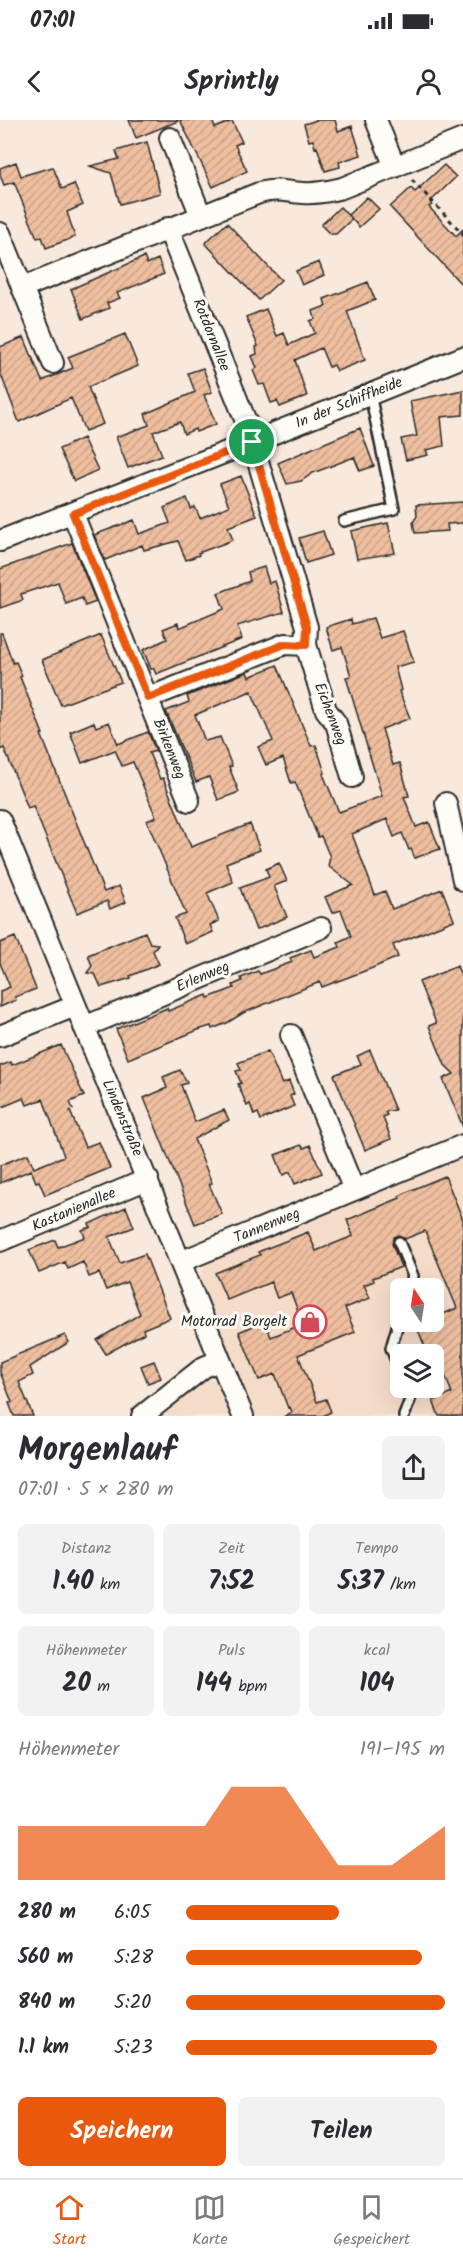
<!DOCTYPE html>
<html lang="de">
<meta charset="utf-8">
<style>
body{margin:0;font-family:Kalam,sans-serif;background:#f2f2f3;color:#2b2b33;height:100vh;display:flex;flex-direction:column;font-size:22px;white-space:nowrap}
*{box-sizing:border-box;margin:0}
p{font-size:20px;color:#7c7c81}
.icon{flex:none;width:33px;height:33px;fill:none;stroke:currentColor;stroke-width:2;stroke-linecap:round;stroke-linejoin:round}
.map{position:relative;height:1296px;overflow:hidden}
.drawer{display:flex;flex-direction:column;background:#fff;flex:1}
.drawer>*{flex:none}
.needle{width:39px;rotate:348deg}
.controls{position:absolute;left:390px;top:1158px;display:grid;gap:12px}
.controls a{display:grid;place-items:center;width:54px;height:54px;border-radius:9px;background:#fff;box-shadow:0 6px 24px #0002;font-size:30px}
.pin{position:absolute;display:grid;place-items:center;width:51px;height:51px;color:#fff;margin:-26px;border:3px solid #fff;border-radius:50%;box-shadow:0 2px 6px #0007}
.round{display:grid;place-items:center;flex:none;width:63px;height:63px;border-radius:9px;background:#f2f2f3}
.head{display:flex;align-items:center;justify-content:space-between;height:102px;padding:0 18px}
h1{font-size:33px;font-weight:600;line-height:45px}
.metrics{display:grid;grid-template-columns:repeat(3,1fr);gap:9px;height:102px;padding:6px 18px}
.metrics div{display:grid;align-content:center;border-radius:9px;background:#f2f2f3;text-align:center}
.metrics b{font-size:26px;font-weight:600}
.metrics small{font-size:16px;font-weight:400}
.metrics p{font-size:16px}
.chart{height:168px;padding:12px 18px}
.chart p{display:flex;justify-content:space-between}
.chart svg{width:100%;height:108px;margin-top:6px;fill:#ea580c;opacity:.7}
.cta{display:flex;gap:12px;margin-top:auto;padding:12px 18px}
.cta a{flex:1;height:69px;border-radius:9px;background:#ea580c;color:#fff;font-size:24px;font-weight:600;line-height:69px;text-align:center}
.cta a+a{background:#f2f2f3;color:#2b2b33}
ul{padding:0 18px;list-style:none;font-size:20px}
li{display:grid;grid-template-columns:96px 72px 1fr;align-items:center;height:45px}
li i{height:15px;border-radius:8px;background:#ea580c}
.status{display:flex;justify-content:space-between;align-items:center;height:42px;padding:0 30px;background:#fff;direction:ltr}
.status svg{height:16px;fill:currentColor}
header{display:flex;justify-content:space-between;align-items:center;height:78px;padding:0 18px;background:#fff;font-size:27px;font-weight:600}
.menu{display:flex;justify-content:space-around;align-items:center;height:84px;border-top:2px solid #e1e1e2;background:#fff;font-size:16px;color:#7c7c81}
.menu a{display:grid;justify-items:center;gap:3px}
.menu .active{color:#ea580c}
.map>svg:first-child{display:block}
.built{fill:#f5dcc9;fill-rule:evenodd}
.building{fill:url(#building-hatch);stroke:#2b2b2b;stroke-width:1.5}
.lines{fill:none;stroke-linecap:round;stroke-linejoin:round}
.lane-casing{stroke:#2b2b2b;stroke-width:14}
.street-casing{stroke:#2b2b2b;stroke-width:24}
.path{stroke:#2b2b2b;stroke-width:3;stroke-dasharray:4.5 4.5;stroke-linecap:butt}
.lane{stroke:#fdfcf7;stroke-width:9}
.street{stroke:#fdfcf7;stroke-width:20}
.route-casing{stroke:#fff;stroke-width:12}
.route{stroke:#ea580c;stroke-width:8}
.labels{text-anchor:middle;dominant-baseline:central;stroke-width:6;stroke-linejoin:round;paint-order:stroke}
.street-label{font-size:15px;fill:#2b2b2b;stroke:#fdfcf7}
.poi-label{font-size:15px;fill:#2b2b2b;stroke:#fdfcf7;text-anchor:end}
</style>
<div class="status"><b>07:01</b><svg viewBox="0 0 49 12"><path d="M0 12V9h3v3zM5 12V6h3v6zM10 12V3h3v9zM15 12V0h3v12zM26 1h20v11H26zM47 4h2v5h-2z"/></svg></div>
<header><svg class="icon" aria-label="back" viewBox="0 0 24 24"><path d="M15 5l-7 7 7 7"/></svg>Sprintly<svg class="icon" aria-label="person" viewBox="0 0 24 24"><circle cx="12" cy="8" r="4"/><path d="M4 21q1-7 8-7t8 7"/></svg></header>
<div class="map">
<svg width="463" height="1296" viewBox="0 0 463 1296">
<defs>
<pattern id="building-hatch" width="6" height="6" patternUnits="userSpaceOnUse" patternTransform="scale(1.5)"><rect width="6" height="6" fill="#eebe9e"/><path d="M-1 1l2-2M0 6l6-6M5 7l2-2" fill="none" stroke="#cca388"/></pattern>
</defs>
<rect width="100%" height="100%" fill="#f8e9dc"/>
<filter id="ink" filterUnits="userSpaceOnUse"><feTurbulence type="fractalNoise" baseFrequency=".0167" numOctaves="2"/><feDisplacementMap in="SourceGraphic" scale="12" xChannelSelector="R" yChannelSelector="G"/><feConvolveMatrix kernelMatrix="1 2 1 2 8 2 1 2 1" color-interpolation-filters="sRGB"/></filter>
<g filter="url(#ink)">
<path class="built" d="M463,1034V1296H255L199,1158L208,1138ZM400,1168H434V1202H400ZM400,1234H434V1268H400Z
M202,1257L215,1260L229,1296H154Z"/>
<path class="building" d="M129,0H178V1L136,18Z
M180,0H212L215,8L232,1L242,22L235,25L247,51L213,67Z
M317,0H335L338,11L352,6L361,35L339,42L340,47L325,51L317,27L315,28L313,20L309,21L304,4Z
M147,22L160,73L120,84L111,53L90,46L119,39L116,31Z
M16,42L21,56L53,47L62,69L74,64L83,85L67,92L75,117L46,128L42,117L37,118L14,62L4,65L0,55V48Z
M444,45L456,57L430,82L432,85L429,87L456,116L463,109V166L390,87L411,68L415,72Z
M367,77L379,89L359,107L348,95Z
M340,87L352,99L336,114H330L321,105Z
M227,103L281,160L259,180L205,123Z
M144,137L147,144L158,139L164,154L117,173L120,178L107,183L109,188L83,199L71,169Z
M319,142L324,155L302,165L296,151Z
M368,162L375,180L347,191L365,240L337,251L334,245L329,247L321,228L295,240L307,276L280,287L277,281L271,283L264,264L259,265L253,250L257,248L252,236L257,234L256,227L258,226L246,197L266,189L277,216L284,213L289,225L315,213L310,201L315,199L313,191L326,186L324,179Z
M125,214L138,246L88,267L103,304L85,311L71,278L19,302L0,252V227L24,217L42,261L73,248L68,237Z
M203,248L212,272L204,275L216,304L196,312L195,309L184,314L180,302L153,312L162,335L128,348L116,317L149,305L145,294L195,272L188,253Z
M463,270V295L441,297L444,326L426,330L428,335L406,340L401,319L417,316L410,281Z
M360,308L374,346L360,351L354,337L313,353L301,361L287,364L278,343Z
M83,318L98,350L74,361L59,329Z
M241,356L257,396L228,407L233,420L198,433L199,435L186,440L178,421L144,430L142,425L105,440L94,415L134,400L139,414L170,403L164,388L187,378L191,389L195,387L200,398L229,386L220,364Z
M463,382V403L447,404L448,411L415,413L413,402L417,396L416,385Z
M388,403L395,433L357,439L351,411Z
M323,411L331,435L306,443L299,418Z
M72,423L96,482L85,486L82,478L66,484L58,462L21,474L23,480L0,488V449Z
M264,447L269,463L275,461L284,492L237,506L242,519L156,554L154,549H151L143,530L167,519L163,509L178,503L179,508L224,489L218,473L250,461L248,452Z
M373,498L380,518L403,511L414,542L395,547L401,570L399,571L410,598L382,609L393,645L400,643L409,676L404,677L416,707L429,702L440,729L415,738L411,729L409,730L402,713L394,717L387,699L352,714L375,775L385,771L392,789L442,769L454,800L393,825L398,837L370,849L322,867L320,862L243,893L227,903L212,909L211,906L198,910L128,939L116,909L167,888L168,891L207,875L208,878L234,868L233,865L242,861L241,858L258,851L260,854L292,842L290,838L311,830L314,837L340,827L338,822L351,816L341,790L332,793L325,777L353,765L328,746L330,737L321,716L318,717L295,662L291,663L283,638L266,645L258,627L273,621L251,571L195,595L205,621L220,617L232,646L229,647L239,672L218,680L209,657L196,662L166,591L189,582L187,576L247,552L249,557L277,545L311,626L316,625L325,653L323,654L339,692L382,676L346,557L351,556L342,527L333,530L326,507L351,499L352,504Z
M0,513H2L13,543L16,542L22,556L20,557L43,614H41L104,772L119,766L126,782L110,789L107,781L77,793L33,686L28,688L4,628L0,630Z
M101,515L121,562L61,585L42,540Z
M94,602L96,607L109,602L118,624L148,612L156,631L149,633L160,659L163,658L191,727L250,704L260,730L226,743L233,762L207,773L219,801L210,805L213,812L185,824L175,798L186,794L147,701L156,697L133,642L122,646L115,630L82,643L70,612Z
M279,743L287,761L274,766L287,797L256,810L240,768L269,757L266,749Z
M145,812L150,823L158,824L153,831L159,844L130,856L131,858L101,867L95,854L87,853L92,846L88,835Z
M15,817L36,869L15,877L16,880L0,887V871L10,867L0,843V823Z
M457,846L463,860V1007L443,959L454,954L445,945L429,906L436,903L419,862Z
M61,925L84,976L70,982L73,989L70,991L85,1027L99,1022L110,1048L45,1075L39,1061L36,1062L31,1050L0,1063V1045L28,1034L34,1048L64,1036L43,979L27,985L24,978L0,988V946L11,942L12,945Z
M370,930L395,990L385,992L387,995L383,997L391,1019L365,1030L334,955L361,944L357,936Z
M268,931L282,964L289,961L294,974L290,976L294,986L261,1000L258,993L254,995L250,984L247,986L238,964L241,963L236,951L241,950L238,943Z
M180,950L187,963L181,965L195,1002L224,990L229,1000L194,1019L212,1063L209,1064L222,1094L195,1104L144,978L167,968L163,957Z
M301,1025L304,1028L310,1025L322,1053L295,1064L290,1052L283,1055L275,1035Z
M445,1056L463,1100V1296H439L433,1281L452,1273L440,1243L434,1245V1234H428L416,1205L425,1202H434V1198L457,1188L425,1111L405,1119L399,1115L394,1117L392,1124L401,1147L373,1158L374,1161L364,1165L370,1178L345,1188L355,1212L298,1235L317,1282L326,1279L331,1292L323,1296H285L292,1292L290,1287L288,1288L275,1254L259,1260L239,1212L265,1201L271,1217L303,1204L291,1173L277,1178L271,1162L227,1180L215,1153L260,1135L258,1132L265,1129L308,1112L316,1131L353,1116L347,1100L400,1078L399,1076L409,1071Z
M126,1087L134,1107L109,1117L120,1143L145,1134L170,1198L143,1209L144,1213L106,1234L97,1220L140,1194L127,1162L106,1170L99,1153L89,1157L83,1142L68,1149L65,1142L39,1153L29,1130L55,1120L58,1127L85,1117L82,1110L91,1107L89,1104Z
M65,1215L69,1222L30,1247L33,1255L19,1262L33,1296H14L9,1283L12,1282L0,1252V1242Z
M154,1241L161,1258L148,1263L141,1246Z"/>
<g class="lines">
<g class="lane-casing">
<path id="lane" d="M344,401L394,389L370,274
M399,1122L413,1156L409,1168
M400,1197L391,1228L400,1251
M404,1296L411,1277L407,1268"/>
</g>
<g class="street-casing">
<path id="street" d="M376,0L395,47
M170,18L201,96
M168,108L247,304L307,507L306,525L326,590L336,603L352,657
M0,113L53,243
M22,168L259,73C278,68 285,72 303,73C317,74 329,71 342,68L463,19
M73,394L189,681
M0,421L252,322L463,237
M148,578L285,524L306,525
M446,683L463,760
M0,700L243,1296
M84,907L321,808
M291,915L354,1070
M0,916L75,886
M0,1121L148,1059
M180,1142L463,1025
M142,1296L204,1247L219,1241"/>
</g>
<path class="path" d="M412,60L463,114"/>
<use href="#lane" class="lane"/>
<use href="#street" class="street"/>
</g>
</g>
<g class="lines" filter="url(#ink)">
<g class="route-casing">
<path id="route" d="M252,322L307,507L306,525L285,524L148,578L73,394Z"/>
</g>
<use href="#route" class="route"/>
</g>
<defs>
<g id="shop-ring" transform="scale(1.725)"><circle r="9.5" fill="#fdfcf7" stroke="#d1495b" stroke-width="1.5"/><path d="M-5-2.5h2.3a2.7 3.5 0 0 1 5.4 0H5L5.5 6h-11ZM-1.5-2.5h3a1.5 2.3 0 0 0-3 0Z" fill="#d1495b"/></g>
</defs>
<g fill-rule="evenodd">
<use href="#shop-ring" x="310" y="1202"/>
</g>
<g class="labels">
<g class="street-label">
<text transform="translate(211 215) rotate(68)">Rotdornallee</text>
<text transform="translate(349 283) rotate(-22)">In der Schiffheide</text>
<text transform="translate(330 594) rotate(69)">Eichenweg</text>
<text transform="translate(169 629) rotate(68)">Birkenweg</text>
<text transform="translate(203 857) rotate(-23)">Erlenweg</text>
<text transform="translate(122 998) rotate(67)">Lindenstraße</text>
<text transform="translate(74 1090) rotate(-23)">Kastanienallee</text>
<text transform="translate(267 1106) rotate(-22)">Tannenweg</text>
</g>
<g class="poi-label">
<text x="287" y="1202">Motorrad Borgelt</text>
</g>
</g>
</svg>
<div class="controls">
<a><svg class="needle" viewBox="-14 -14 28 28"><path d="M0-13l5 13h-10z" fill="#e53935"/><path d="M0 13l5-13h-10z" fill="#7c7c81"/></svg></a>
<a><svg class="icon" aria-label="layers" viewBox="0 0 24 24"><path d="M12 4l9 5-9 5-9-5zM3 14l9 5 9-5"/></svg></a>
</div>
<div class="pin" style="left:252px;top:322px;background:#1e9e55"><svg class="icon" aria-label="arrive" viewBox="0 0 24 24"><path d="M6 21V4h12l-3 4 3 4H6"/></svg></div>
</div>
<section class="drawer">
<div class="head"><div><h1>Morgenlauf</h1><p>07:01 · 5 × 280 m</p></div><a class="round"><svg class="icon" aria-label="share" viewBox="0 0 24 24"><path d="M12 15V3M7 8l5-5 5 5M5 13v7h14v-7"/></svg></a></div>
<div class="metrics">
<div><p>Distanz</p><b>1.40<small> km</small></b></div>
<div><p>Zeit</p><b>7:52</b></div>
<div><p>Tempo</p><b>5:37<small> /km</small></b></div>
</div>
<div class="metrics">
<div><p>Höhenmeter</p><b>20<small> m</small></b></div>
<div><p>Puls</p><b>144<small> bpm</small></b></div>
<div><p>kcal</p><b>104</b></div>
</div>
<div class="chart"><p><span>Höhenmeter</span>191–195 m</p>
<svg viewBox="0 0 160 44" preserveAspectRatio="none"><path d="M0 44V22L10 22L20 22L30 22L40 22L50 22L60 22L70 22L80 6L90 6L100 6L110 22L120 38L130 38L140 38L150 30L160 22V44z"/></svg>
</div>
<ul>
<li><b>280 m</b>6:05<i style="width:59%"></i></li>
<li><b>560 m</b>5:28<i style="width:91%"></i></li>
<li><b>840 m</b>5:20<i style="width:100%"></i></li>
<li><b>1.1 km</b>5:23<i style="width:97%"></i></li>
</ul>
<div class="cta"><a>Speichern</a><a>Teilen</a></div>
</section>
<nav class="menu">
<a class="active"><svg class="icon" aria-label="home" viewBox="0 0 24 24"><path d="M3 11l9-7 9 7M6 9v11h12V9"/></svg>Start</a>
<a><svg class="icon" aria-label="map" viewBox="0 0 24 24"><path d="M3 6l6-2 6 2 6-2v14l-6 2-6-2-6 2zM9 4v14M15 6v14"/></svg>Karte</a>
<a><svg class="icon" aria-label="saved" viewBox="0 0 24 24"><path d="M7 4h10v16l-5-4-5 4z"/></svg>Gespeichert</a>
</nav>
